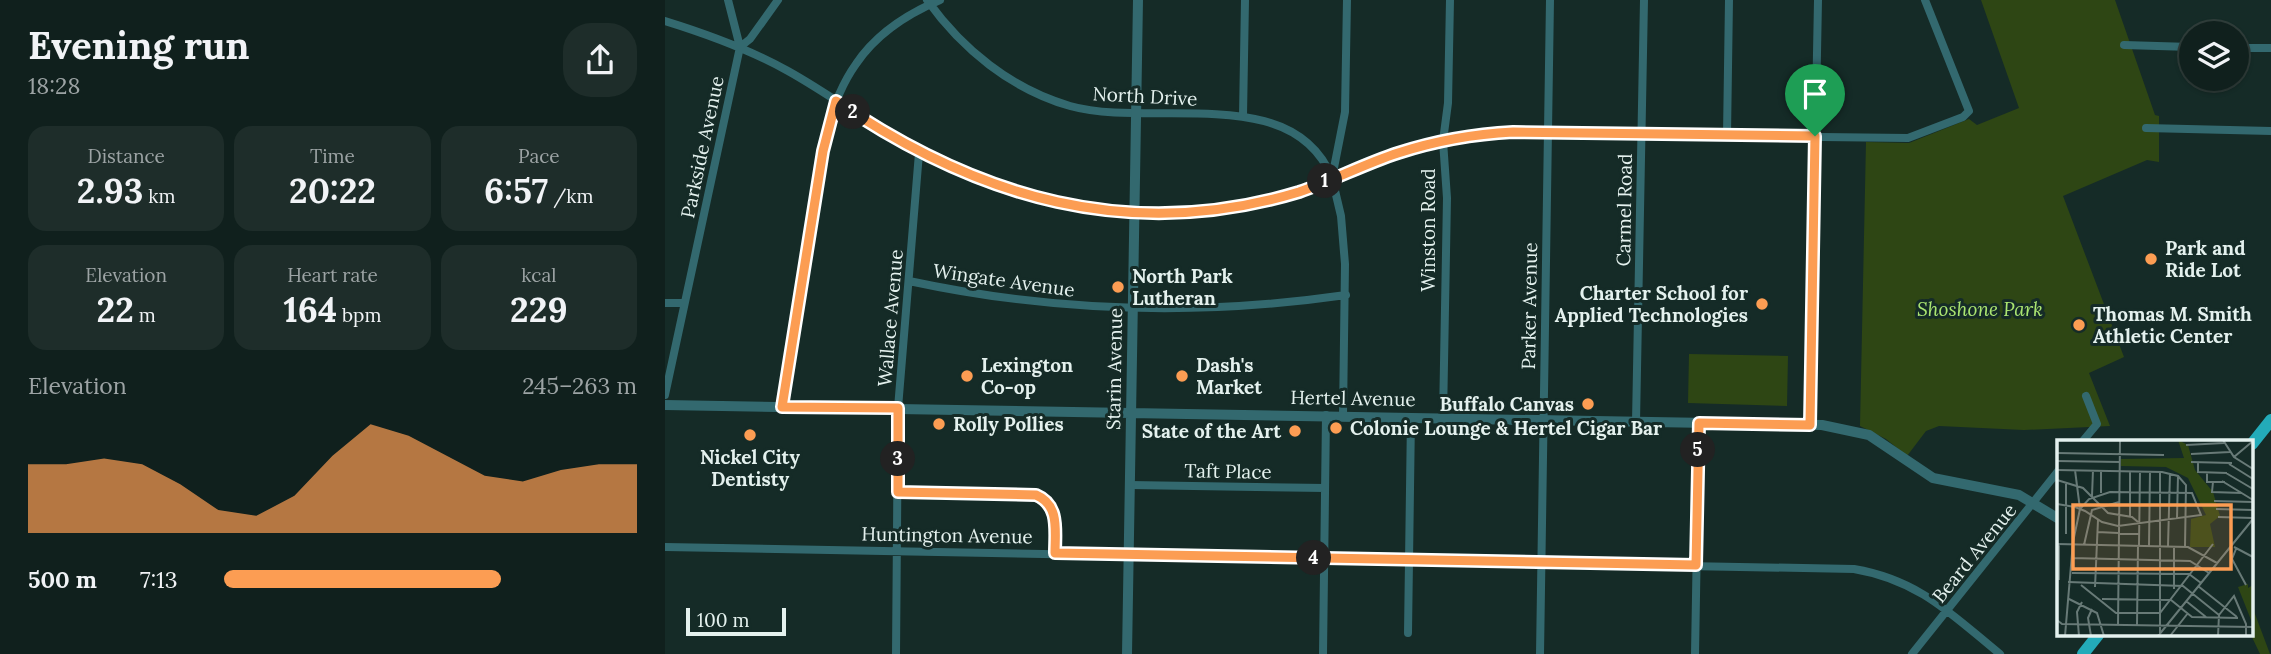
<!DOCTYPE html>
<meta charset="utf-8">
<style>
body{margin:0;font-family:Lora,serif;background:#1e2d2a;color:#f1f3f6;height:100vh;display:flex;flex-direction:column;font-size:26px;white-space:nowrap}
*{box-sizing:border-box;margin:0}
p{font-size:23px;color:#9ca3a4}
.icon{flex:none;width:38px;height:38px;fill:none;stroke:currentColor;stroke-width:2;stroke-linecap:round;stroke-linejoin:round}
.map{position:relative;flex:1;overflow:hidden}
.sheet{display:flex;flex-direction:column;background:#10201d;width:665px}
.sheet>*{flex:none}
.buttons{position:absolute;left:1514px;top:21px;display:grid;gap:14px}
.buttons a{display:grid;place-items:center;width:70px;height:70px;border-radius:50%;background:#10201d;box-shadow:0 2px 5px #0004,0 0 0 2px #303e3b;font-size:35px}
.scale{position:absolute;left:21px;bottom:18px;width:100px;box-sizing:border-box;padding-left:7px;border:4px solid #e4f1ee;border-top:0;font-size:19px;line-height:24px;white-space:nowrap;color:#e4f1ee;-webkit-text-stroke:5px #152b27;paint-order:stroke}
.pin{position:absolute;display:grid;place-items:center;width:60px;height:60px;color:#fff;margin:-72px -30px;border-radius:50% 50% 50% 0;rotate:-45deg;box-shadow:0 0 7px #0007}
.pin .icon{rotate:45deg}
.km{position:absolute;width:35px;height:35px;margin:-18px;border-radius:50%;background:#222;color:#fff;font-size:19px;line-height:35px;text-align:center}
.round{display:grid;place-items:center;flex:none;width:74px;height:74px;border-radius:28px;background:#1e2d2a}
.head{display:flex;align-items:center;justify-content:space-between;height:119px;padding:0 28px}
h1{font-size:38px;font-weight:700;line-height:52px}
.stats{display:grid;grid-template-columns:repeat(3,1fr);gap:10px;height:119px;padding:7px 28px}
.stats div{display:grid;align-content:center;border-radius:18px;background:#1e2d2a;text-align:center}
.stats b{font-size:35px;font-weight:700}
.stats small{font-size:19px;font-weight:400}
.stats p{font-size:19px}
.chart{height:196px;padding:14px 28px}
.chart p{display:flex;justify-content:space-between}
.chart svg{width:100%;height:126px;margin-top:7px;fill:#fc9d53;opacity:.7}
ul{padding:0 28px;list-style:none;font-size:23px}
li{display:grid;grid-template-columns:112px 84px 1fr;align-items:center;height:52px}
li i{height:18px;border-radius:9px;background:#fc9d53}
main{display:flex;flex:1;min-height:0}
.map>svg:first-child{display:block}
.green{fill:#2e4614}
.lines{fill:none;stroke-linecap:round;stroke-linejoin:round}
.minor{stroke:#33696f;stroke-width:8}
.tertiary{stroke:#33696f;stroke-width:10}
.primary{stroke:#23abb9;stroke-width:12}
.route-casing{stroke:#fff;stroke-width:14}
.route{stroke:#fc9d53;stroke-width:9}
.poi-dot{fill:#fc9d53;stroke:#152b27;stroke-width:2.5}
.labels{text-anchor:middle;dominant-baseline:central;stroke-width:6;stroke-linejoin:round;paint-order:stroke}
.street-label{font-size:19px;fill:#e4f1ee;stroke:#152b27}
.poi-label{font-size:19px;font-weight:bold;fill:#e4f1ee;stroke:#152b27;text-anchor:start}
.park-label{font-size:19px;font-style:italic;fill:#aae571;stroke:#152b27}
.inset-road{fill:none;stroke:#687a77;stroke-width:2}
.view{fill:#fc9d53;fill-opacity:0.15;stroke:#fc9d53;stroke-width:3.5}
.inset-edge{fill:none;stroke:#e4f1ee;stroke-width:3.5}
</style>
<main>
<section class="sheet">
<div class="head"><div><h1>Evening run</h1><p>18:28</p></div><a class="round"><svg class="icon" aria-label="share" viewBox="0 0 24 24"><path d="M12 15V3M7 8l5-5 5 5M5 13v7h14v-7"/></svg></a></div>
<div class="stats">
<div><p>Distance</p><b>2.93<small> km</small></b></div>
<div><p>Time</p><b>20:22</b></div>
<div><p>Pace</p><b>6:57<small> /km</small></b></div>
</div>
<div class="stats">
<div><p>Elevation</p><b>22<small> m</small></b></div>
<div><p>Heart rate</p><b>164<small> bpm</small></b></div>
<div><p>kcal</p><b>229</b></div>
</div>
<div class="chart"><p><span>Elevation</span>245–263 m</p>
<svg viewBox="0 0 160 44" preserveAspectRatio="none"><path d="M0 44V20L10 20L20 18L30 20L40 27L50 36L60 38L70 31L80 17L90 6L100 10L110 17L120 24L130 26L140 22L150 20L160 20V44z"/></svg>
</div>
<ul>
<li><b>500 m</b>7:13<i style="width:67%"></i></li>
</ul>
</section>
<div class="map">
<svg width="1606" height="654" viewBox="0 0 1606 654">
<rect width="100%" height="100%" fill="#152b27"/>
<path class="green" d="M1316,0H1450L1490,115L1494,116V162L1482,160L1398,196L1459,357L1424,373L1445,426L1359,430L1274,426L1261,431L1242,456L1221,439L1195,426L1201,142L1244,143L1304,119L1312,125L1354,108Z
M1024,354L1123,356L1122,406L1023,403Z
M1587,606L1605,654H1595L1586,635Z"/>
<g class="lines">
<path class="minor" d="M63,0L75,47
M262,0C297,49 346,89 405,106C487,129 628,81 667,178
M0,21C42,34 84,49 123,71C168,96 209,128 254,152C336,198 436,220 530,213C568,210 608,201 644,188C674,177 702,163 733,153C765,142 798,137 831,133L1243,138L1298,117L1304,111L1260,0
M1459,45L1526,47
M1572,48H1606
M578,116L580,0
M1481,128L1606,131
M1062,135L1064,0
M244,281C388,312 535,316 681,295
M0,303H19
M0,395L75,47L85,39L113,0
M117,407C126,348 135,290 145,232C154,175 157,112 191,64C211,34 242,14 275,0
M678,415L680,264L676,216L667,178L680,112L682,0
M778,418L782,198L778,141L783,103L785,0
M971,422L979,0
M1145,425L1153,0
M1417,442L1432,424L1421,396
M465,485L660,488
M233,492L371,495C395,505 390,531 390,553
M0,547L1189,569C1254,580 1286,614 1335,654
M743,633L746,417
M231,654L233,408L254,153
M658,654L661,415
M875,654L885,0
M1030,654L1034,423
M1247,654L1394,470"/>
<path class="tertiary" d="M0,405L1157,425L1204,435L1268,478L1354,495L1394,519
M462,654L473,0"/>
<path class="primary" d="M1587,444L1606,420
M1418,654L1433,635"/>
</g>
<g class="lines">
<g class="route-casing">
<path id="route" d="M171,101C313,198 465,243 634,192C667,181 699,164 733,153C770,141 809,134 848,132L1150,136L1145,425L1034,423L1031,565L390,553C390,531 395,505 371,495L233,492V408L117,407L158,151Z"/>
</g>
<use href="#route" class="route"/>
</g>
<g class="poi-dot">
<circle cx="1486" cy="259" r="7"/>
<circle cx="453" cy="287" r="7"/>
<circle cx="1097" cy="304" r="7"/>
<circle cx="1414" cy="325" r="7"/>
<circle cx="302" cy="376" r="7"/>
<circle cx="517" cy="376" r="7"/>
<circle cx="923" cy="404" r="7"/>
<circle cx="274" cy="424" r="7"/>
<circle cx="671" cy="428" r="7"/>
<circle cx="630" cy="431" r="7"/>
<circle cx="85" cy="435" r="7"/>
</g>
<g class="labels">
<g class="street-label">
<text transform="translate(480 96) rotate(3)">North Drive</text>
<text transform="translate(37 147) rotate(-78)">Parkside Avenue</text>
<text transform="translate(959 210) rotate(-89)">Carmel Road</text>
<text transform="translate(763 230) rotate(-90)">Winston Road</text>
<text transform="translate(339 280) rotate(8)">Wingate Avenue</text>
<text transform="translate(864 306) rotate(-89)">Parker Avenue</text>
<text transform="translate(225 318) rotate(-85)">Wallace Avenue</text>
<text transform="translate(449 369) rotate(-89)">Starin Avenue</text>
<text transform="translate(688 398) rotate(1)">Hertel Avenue</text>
<text transform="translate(563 471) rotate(1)">Taft Place</text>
<text transform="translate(282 535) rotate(1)">Huntington Avenue</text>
<text transform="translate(1309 553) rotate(-51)">Beard Avenue</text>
</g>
<g class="poi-label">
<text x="1500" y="248">Park and<tspan x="1500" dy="22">Ride Lot</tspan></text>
<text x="467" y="276">North Park<tspan x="467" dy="22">Lutheran</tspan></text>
<text x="1083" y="293" text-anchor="end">Charter School for<tspan x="1083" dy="22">Applied Technologies</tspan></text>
<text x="1428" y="314">Thomas M. Smith<tspan x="1428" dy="22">Athletic Center</tspan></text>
<text x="316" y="365">Lexington<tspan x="316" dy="22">Co-op</tspan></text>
<text x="531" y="365">Dash's<tspan x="531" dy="22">Market</tspan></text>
<text x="909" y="404" text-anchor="end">Buffalo Canvas</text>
<text x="288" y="424">Rolly Pollies</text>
<text x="685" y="428">Colonie Lounge &amp; Hertel Cigar Bar</text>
<text x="616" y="431" text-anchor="end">State of the Art</text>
<text x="85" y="457" text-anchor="middle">Nickel City<tspan x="85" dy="22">Dentisty</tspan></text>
</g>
<g class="park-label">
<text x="1315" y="309">Shoshone Park</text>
</g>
</g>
<g transform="translate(1392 440)">
<rect width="196" height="196" fill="#152b27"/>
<path d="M121,0L131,5L138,30L156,52L163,76L153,84L158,107H133L134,79L149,75L131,38L109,27L64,26V19L127,18ZM191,144V148L196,145V185L181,147Z" fill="#2e4614"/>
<path class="inset-road" d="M166,0L177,17L196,29M129,5L167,3M0,13L107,15M134,14L173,12M177,17L196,1M0,21L63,22M134,22L175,23M141,23V32L170,33M172,24L196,39M0,30L105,32L121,36L129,45L128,106M18,30L23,69M150,32V42H168M169,33L196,49M0,40L26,48L51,73L75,77L81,82M165,41L196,60M156,42L155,52L185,53M44,53V30M35,56L36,30M157,61L196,62M0,64L18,67L28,71L45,82L61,86L144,75L135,53L53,52L32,59L23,69L16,102L8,196M159,69L196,70M73,76V31M161,77L196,78M120,78L121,36M40,92L83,94M9,94V42M0,104L131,107L160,123M27,105L35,70L62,62M82,105L83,31M92,106L93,31M111,106L113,33M177,107L196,117M179,109L175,119L189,145M15,118L133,121L152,133M15,133L132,134L144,143M2,140V104M11,142L126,146L162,175M24,145L59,173H103L156,104M141,146L180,177M38,147L41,80M117,149V106M12,159L40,173L47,196M45,159L114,160L135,177L181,178M129,161L149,177M0,180L5,184L196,187M61,185L63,0M80,185L81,105M103,194V32M22,196L20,172L25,162M34,196L31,178L35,169M101,196L196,79M113,196L131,173M161,196L162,175L177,156L189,184V196"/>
<path class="view" d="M16,65H174V129H16Z"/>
<rect width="196" height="196" class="inset-edge"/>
</g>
</svg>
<div class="buttons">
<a><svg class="icon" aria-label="layers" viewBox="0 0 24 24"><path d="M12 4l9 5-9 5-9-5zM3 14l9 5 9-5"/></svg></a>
</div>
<div class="scale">100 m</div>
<div class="pin" style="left:1150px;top:136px;background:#1e9e55"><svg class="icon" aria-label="arrive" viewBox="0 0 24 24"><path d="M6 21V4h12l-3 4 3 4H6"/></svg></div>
<b class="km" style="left:660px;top:181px">1</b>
<b class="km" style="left:188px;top:112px">2</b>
<b class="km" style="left:233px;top:459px">3</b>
<b class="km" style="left:649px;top:558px">4</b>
<b class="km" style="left:1033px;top:450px">5</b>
</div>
</main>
